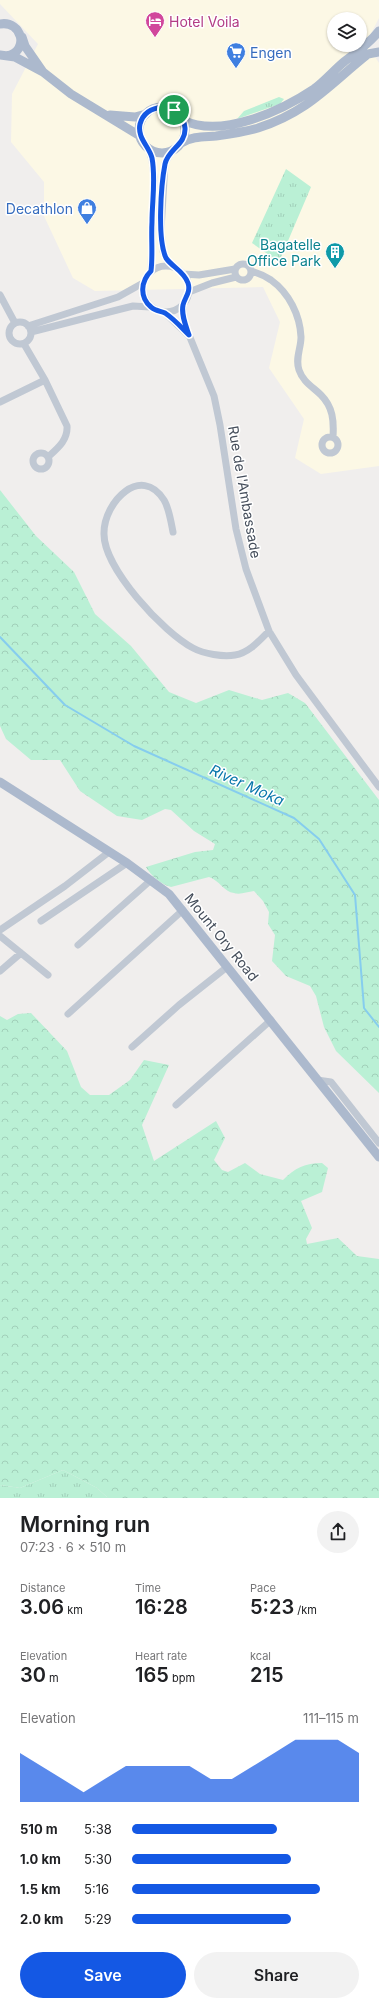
<!DOCTYPE html>
<meta charset="utf-8">
<style>
body{margin:0;font-family:Inter,sans-serif;background:#f2f2f2;color:#202124;height:100vh;display:flex;flex-direction:column;font-size:15px;white-space:nowrap}
*{box-sizing:border-box;margin:0}
p{font-size:13px;color:#757577}
.icon{flex:none;width:22px;height:22px;fill:none;stroke:currentColor;stroke-width:2;stroke-linecap:round;stroke-linejoin:round}
.map{position:relative;height:1498px;overflow:hidden}
.details{display:flex;flex-direction:column;background:#fff;flex:1}
.details>*{flex:none}
.fabs{position:absolute;left:327px;top:12px;display:grid;gap:8px}
.fabs a{display:grid;place-items:center;width:40px;height:40px;border-radius:50%;background:#fff;box-shadow:0 1px 3px #0004;font-size:20px}
.pin{position:absolute;display:grid;place-items:center;width:34px;height:34px;color:#fff;margin:-17px;border:2px solid #fff;border-radius:50%;box-shadow:0 1px 4px #0007}
.round{display:grid;place-items:center;flex:none;width:42px;height:42px;border-radius:21px;background:#f2f2f2}
.summary{display:flex;align-items:center;justify-content:space-between;height:68px;padding:0 20px}
h1{font-size:22px;font-weight:600;line-height:30px}
.metrics{display:grid;grid-template-columns:repeat(3,1fr);gap:6px;height:68px;padding:4px 20px}
.metrics div{display:grid;align-content:center}
.metrics b{font-size:20px;font-weight:600}
.metrics small{font-size:11px;font-weight:400}
.metrics p{font-size:11px}
.chart{height:112px;padding:8px 20px}
.chart p{display:flex;justify-content:space-between}
.chart svg{width:100%;height:72px;margin-top:4px;fill:#1458e4;opacity:.7}
.cta{display:flex;gap:8px;margin-top:auto;padding:8px 20px}
.cta a{flex:1;height:46px;border-radius:24px;background:#1458e4;color:#fff;font-size:16px;font-weight:600;line-height:46px;text-align:center}
.cta a+a{background:#f2f2f2;color:#202124}
ul{padding:0 20px;list-style:none;font-size:13px}
li{display:grid;grid-template-columns:64px 48px 1fr;align-items:center;height:30px}
li i{height:10px;border-radius:5px;background:#1458e4}
.map>svg:first-child{display:block}
.commercial{fill:#fcf8e5;fill-rule:evenodd}
.grass{fill:url(#grass-tufts)}
.forest{fill:url(#forest-crowns)}
.lines{fill:none;stroke-linecap:round;stroke-linejoin:round}
.stream{stroke:#86cdee;stroke-width:2}
.minor{stroke:#c0c8d3;stroke-width:7}
.major{stroke:#acb9cd;stroke-width:9}
.route-casing{stroke:#fff;stroke-width:8}
.route{stroke:#1458e4;stroke-width:5}
.labels{text-anchor:middle;dominant-baseline:central;stroke-width:3;stroke-linejoin:round;paint-order:stroke}
.hotel-label{font-size:14px;fill:#b23c85;stroke:#fff;text-anchor:start}
.shop-label{font-size:14px;fill:#366cbe;stroke:#fff;text-anchor:start}
.culture-label{font-size:14px;fill:#0d838f;stroke:#fff;text-anchor:end}
.street-label{font-size:14px;fill:#454e5b;stroke:#fff}
.water-label{font-size:15px;font-style:italic;fill:#0877ab;stroke:#fff}
</style>
<div class="map">
<svg width="379" height="1498" viewBox="0 0 379 1498">
<defs>
<pattern id="grass-tufts" width="24" height="20" patternUnits="userSpaceOnUse"><rect width="24" height="20" fill="#baf0d5"/><path d="M3 7l-1-3M5 7V3M7 7l1-3M15 17l-1-3M17 17v-4M19 17l1-3" fill="none" stroke="#a1cfb9"/></pattern>
<pattern id="forest-crowns" width="20" height="18" patternUnits="userSpaceOnUse"><rect width="20" height="18" fill="#baf0d5"/><path d="M2 6a3 3 0 1 1 6 0M12 15a3 3 0 1 1 6 0" fill="none" stroke="#a1cfb9"/></pattern>
</defs>
<rect width="100%" height="100%" fill="#f0eeed"/>
<path class="commercial" d="M0,0H379V18L366,43L379,63V466L321,474L295,458L304,419L269,368L280,322L263,287L95,291L73,278L44,216V182L11,142L12,94L38,44L0,4ZM334,19H360V45H334Z"/>
<path class="grass" d="M279,97L284,99L280,104L237,119L244,111Z
M286,169L311,187L279,262L252,243Z
M63,1470L97,1488L108,1498H0V1485L20,1488Z"/>
<path class="forest" d="M0,490L36,536L74,572L95,614L131,646L169,692L196,703L229,690L262,700L288,693L305,703L379,800V1093L336,1051L324,1027L316,996L310,986L286,976L272,961L275,935L268,924L269,912L263,901L254,891C247,892 240,895 234,893C224,892 219,880 209,877L171,887C161,884 151,876 146,867L195,852L213,850L215,844L194,831L171,810L165,809L142,820L117,816L80,791L60,760H31L6,739L0,726Z
M31,1013L67,1051L81,1087L90,1095H109L130,1080L144,1060L169,1065L142,1125L154,1161L216,1121L225,1138L214,1160L222,1170L228,1172L245,1163L260,1174L283,1180C295,1168 305,1163 322,1163L328,1168L322,1192L301,1201L312,1228L306,1239L307,1244L338,1238L357,1256L379,1259V1498H108L97,1488L63,1470L20,1488L0,1485V1016L7,1020L18,1014Z"/>
<g class="lines">
<path class="stream" d="M0,637L65,705L134,746L294,818L319,839L355,895L364,1008L379,1027"/>
<path class="minor" d="M148,147L152,160L154,177L151,271
M172,151L165,163L161,230L163,251L167,260L176,268
M235 272a8 8 0 1 1 16 0a8 8 0 1 1-16 0Z
M143 289a23 23 0 1 1 46 0a23 23 0 1 1-46 0Z
M251,271C258,273 265,276 271,280C289,293 300,315 301,337C301,349 295,358 299,370C303,382 313,387 321,395C333,407 334,421 333,437
M183,274L199,275L235,269
M189,292L212,283L236,277
M0,295L15,323
M183,305L184,320L189,335L214,396L220,425L236,529L246,569L269,631L296,675L379,787
M164,312L187,334
M9 333a11 11 0 1 1 22 0a11 11 0 1 1-22 0Z
M28,326L118,297L143,283
M31,332L121,309L133,306L150,307
M24,344L45,380L67,426C68,440 58,448 48,457
M0,402L45,380
M322 445a8 8 0 1 1 16 0a8 8 0 1 1-16 0Z
M33 461a8 8 0 1 1 16 0a8 8 0 1 1-16 0Z
M173,532C171,522 169,508 164,500C141,464 104,502 104,533C103,568 164,633 193,648C204,654 223,657 235,655C249,653 260,640 269,631
M41,921L127,863
M0,930L65,886L109,852
M0,936L48,975
M78,945L151,880
M0,971L21,953
M68,1014L183,910
M132,1047L179,1005L227,967
M317,1080L331,1082L379,1143
M176,1105L271,1020"/>
<path class="major" d="M0,24C22,20 30,51 7,56
M22,37L25,46L43,72
M0,55L15,57L43,72L71,94L140,136
M139 130a23 23 0 1 1 46 0a23 23 0 1 1-46 0Z
M110,115L135,117L146,114
M183,120C221,139 281,111 314,89C325,81 334,70 345,61C358,51 369,44 379,31
M181,143C193,136 203,137 216,136C230,134 244,132 258,128C308,112 329,85 368,54L379,52
M0,782L127,863L169,894L379,1157"/>
</g>
<g class="lines">
<g class="route-casing">
<path id="route" d="M163,107C174,109 184,116 185,128C186,145 168,149 165,164C161,185 157,239 166,258C172,267 184,271 188,283C191,292 185,297 183,305C181,315 186,326 189,335C181,327 174,319 165,313C161,311 155,311 151,307C139,297 141,281 151,271C153,254 151,238 152,222C152,201 156,179 152,158C149,146 137,138 140,124C143,113 152,108 163,107Z"/>
</g>
<use href="#route" class="route"/>
</g>
<defs>
<g id="hotel-pin" transform="scale(1)"><path d="M0 17L-7.5 6A9.5 9.5 0 1 1 7.5 6Z" fill="#d1479c" stroke="#fff"/><path d="M-6-4.5h1.5V1H6V5H4.5V3h-9V5H-6ZM-4 0a1.8 1.8 0 1 1 3.6 0ZM.5 0V-2.5h3Q6-2.5 6 0Z" fill="#fff"/></g>
<g id="supermarket-pin" transform="scale(1)"><path d="M0 17L-7.5 6A9.5 9.5 0 1 1 7.5 6Z" fill="#3f7fe0" stroke="#fff"/><path d="M-6-5.5h2.5l.6 2H6L4.5 2H-2.5L-4.4-4H-6ZM-1.5 3.2a1.3 1.3 0 1 0 .1 0ZM3 3.2a1.3 1.3 0 1 0 .1 0Z" fill="#fff"/></g>
<g id="shop-pin" transform="scale(1)"><path d="M0 17L-7.5 6A9.5 9.5 0 1 1 7.5 6Z" fill="#3f7fe0" stroke="#fff"/><path d="M-5-2.5h2.3a2.7 3.5 0 0 1 5.4 0H5L5.5 6h-11ZM-1.5-2.5h3a1.5 2.3 0 0 0-3 0Z" fill="#fff"/></g>
<g id="building-pin" transform="scale(1)"><path d="M0 17L-7.5 6A9.5 9.5 0 1 1 7.5 6Z" fill="#0f9aa8" stroke="#fff"/><path d="M-4-6H4V6H1V3H-1V6H-4ZM-2.5-4.3h1.7v1.8h-1.7ZM.8-4.3h1.7v1.8H.8ZM-2.5-1h1.7V.8h-1.7ZM.8-1h1.7V.8H.8Z" fill="#fff"/></g>
</defs>
<g fill-rule="evenodd">
<use href="#hotel-pin" x="155" y="21"/>
<use href="#supermarket-pin" x="236" y="52"/>
<use href="#shop-pin" x="87" y="208"/>
<use href="#building-pin" x="335" y="252"/>
</g>
<g class="labels">
<g class="hotel-label">
<text x="169" y="21">Hotel Voila</text>
</g>
<g class="shop-label">
<text x="250" y="52">Engen</text>
<text x="73" y="208" text-anchor="end">Decathlon</text>
</g>
<g class="culture-label">
<text x="321" y="244">Bagatelle<tspan x="321" dy="16">Office Park</tspan></text>
</g>
<g class="street-label">
<text transform="translate(245 492) rotate(80)">Rue de l'Ambassade</text>
<text transform="translate(222 937) rotate(51)">Mount Ory Road</text>
</g>
<g class="water-label">
<text transform="translate(247 785) rotate(24)">River Moka</text>
</g>
</g>
</svg>
<div class="fabs">
<a><svg class="icon" aria-label="layers" viewBox="0 0 24 24"><path d="M12 4l9 5-9 5-9-5zM3 14l9 5 9-5"/></svg></a>
</div>
<div class="pin" style="left:174px;top:110px;background:#1e9e55"><svg class="icon" aria-label="arrive" viewBox="0 0 24 24"><path d="M6 21V4h12l-3 4 3 4H6"/></svg></div>
</div>
<section class="details">
<div class="summary"><div><h1>Morning run</h1><p>07:23 · 6 × 510 m</p></div><a class="round"><svg class="icon" aria-label="share" viewBox="0 0 24 24"><path d="M12 15V3M7 8l5-5 5 5M5 13v7h14v-7"/></svg></a></div>
<div class="metrics">
<div><p>Distance</p><b>3.06<small> km</small></b></div>
<div><p>Time</p><b>16:28</b></div>
<div><p>Pace</p><b>5:23<small> /km</small></b></div>
</div>
<div class="metrics">
<div><p>Elevation</p><b>30<small> m</small></b></div>
<div><p>Heart rate</p><b>165<small> bpm</small></b></div>
<div><p>kcal</p><b>215</b></div>
</div>
<div class="chart"><p><span>Elevation</span>111–115 m</p>
<svg viewBox="0 0 160 44" preserveAspectRatio="none"><path d="M0 44V14L10 22L20 30L30 38L40 30L50 22L60 22L70 22L80 22L90 30L100 30L110 22L120 14L130 6L140 6L150 6L160 14V44z"/></svg>
</div>
<ul>
<li><b>510 m</b>5:38<i style="width:64%"></i></li>
<li><b>1.0 km</b>5:30<i style="width:70%"></i></li>
<li><b>1.5 km</b>5:16<i style="width:83%"></i></li>
<li><b>2.0 km</b>5:29<i style="width:70%"></i></li>
</ul>
<div class="cta"><a>Save</a><a>Share</a></div>
</section>
